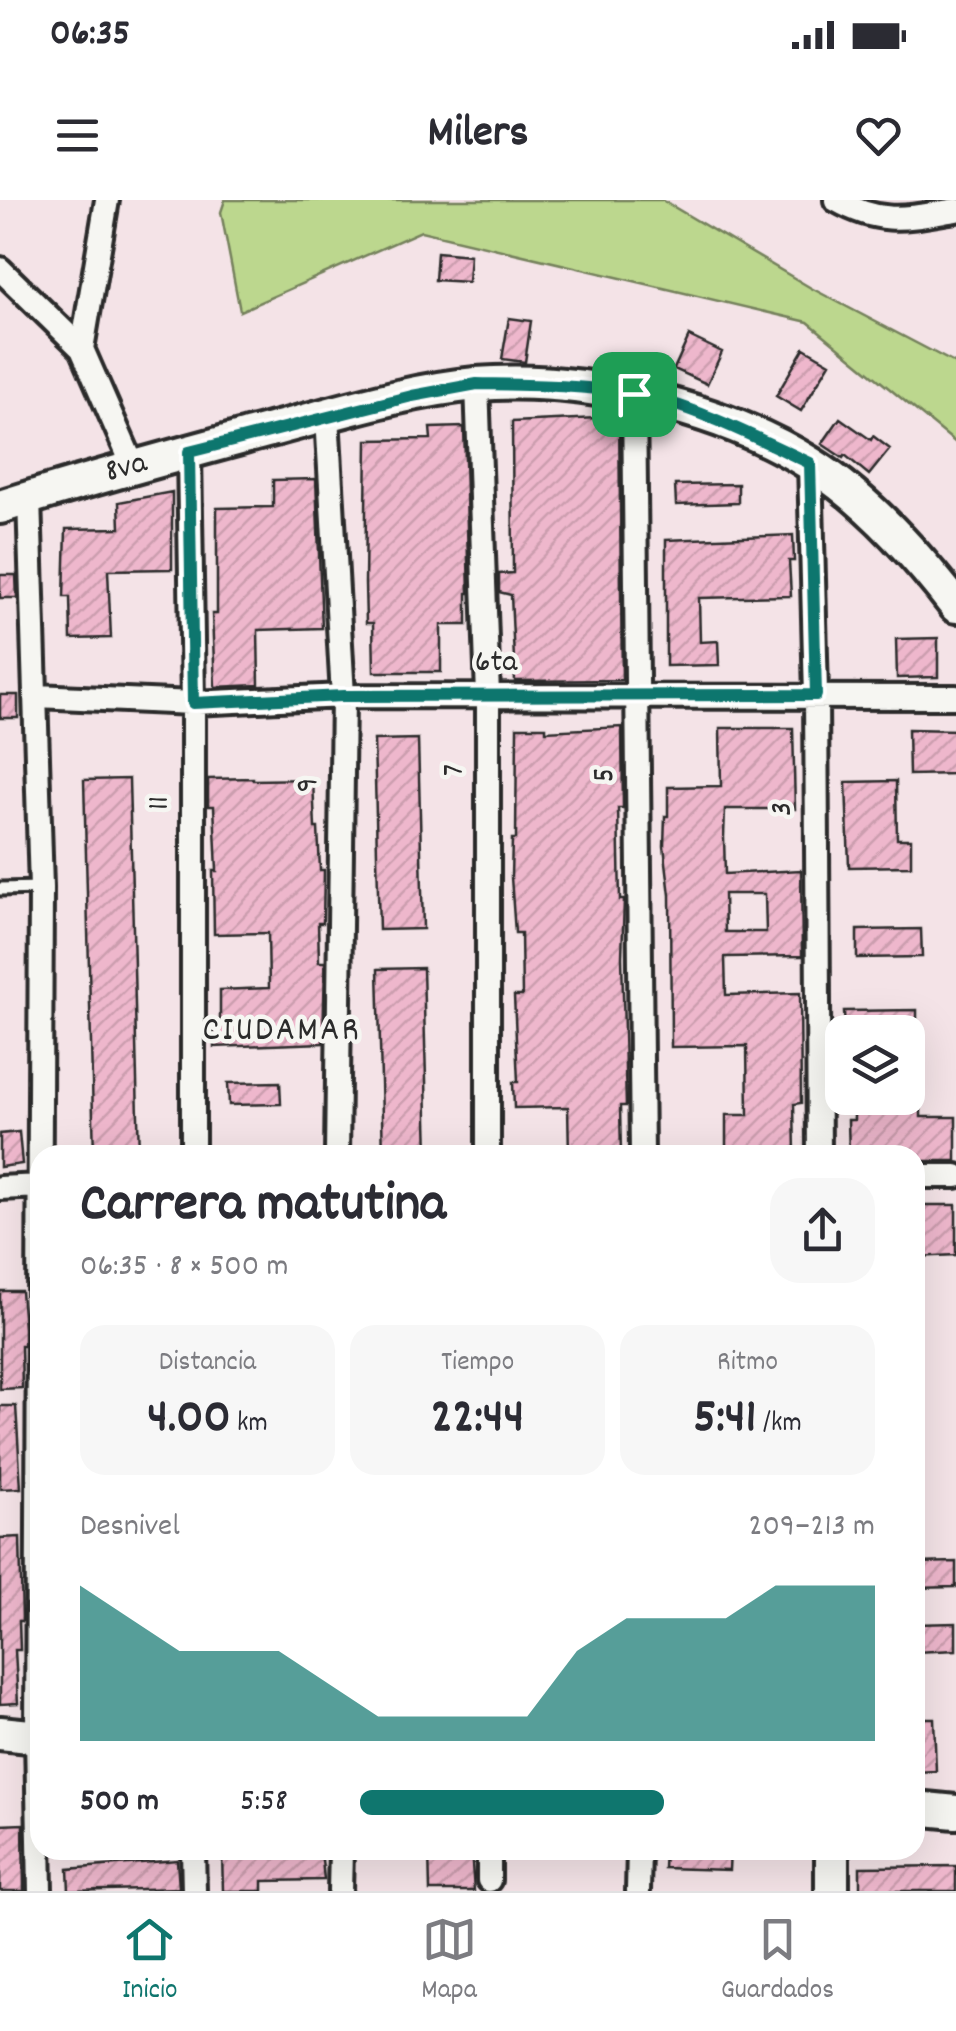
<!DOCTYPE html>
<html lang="es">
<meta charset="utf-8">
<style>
body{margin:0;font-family:Dekko,sans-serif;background:#f7f7f7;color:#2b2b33;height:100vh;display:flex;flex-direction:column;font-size:38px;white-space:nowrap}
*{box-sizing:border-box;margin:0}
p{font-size:32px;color:#7c7c81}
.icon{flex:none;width:55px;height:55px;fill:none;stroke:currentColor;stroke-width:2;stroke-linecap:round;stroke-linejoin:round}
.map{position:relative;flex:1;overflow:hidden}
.side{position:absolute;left:30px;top:945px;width:895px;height:715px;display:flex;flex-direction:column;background:#fff;border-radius:30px;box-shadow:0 10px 40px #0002}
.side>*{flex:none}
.controls{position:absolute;left:825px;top:815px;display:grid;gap:20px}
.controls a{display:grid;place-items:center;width:100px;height:100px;border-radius:20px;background:#fff;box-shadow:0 10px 40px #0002;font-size:50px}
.pin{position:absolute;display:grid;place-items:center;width:85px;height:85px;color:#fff;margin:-42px;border-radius:20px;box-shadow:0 5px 15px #0006}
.round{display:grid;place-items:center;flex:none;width:105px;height:105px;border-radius:30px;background:#f7f7f7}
.head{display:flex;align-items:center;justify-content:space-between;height:170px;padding:0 50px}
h1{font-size:55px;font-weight:800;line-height:75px}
.stats{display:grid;grid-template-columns:repeat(3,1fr);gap:15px;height:170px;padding:10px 50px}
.stats div{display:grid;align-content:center;border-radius:25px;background:#f7f7f7;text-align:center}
.stats b{font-size:50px;font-weight:800}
.stats small{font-size:28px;font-weight:400}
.stats p{font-size:28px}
.chart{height:280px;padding:20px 50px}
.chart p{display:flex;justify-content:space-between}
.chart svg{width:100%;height:180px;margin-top:10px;fill:#0f766e;opacity:.7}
ul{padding:0 50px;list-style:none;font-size:32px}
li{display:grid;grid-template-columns:160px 120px 1fr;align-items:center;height:75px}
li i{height:25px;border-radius:12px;background:#0f766e}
.status{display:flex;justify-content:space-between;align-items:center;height:70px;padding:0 50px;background:#fff;direction:ltr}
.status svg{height:28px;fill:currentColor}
header{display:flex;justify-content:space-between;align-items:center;height:130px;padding:0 50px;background:#fff;font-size:45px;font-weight:800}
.tab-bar{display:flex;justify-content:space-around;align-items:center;height:140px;border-top:2px solid #e1e1e2;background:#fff;font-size:28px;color:#7c7c81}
.tab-bar a{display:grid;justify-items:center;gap:5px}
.tab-bar .current{color:#0f766e}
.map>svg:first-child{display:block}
.grass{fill:#bcd78e;stroke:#74815c;stroke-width:2.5}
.building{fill:url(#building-hatch);stroke:#2b2b2b;stroke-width:2.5;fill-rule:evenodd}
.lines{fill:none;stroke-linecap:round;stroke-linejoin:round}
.lane-casing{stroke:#2b2b2b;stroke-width:19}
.street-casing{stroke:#2b2b2b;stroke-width:30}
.secondary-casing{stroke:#2b2b2b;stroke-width:40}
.lane{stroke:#f6f6f2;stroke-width:11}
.street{stroke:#f6f6f2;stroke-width:22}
.secondary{stroke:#f6f6f2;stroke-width:32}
.route-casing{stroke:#fff;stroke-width:20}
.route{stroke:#0f766e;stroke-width:12}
.labels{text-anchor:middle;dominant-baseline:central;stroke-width:9;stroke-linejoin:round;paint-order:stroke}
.street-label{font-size:32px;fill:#2b2b2b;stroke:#f6f6f2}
.neighbourhood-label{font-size:35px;letter-spacing:2.5px;fill:#2b2b2b;stroke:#f6f6f2}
</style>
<div class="status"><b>06:35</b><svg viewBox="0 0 49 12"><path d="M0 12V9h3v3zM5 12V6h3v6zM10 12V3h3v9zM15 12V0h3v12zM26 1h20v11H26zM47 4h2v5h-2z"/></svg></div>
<header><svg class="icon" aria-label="menu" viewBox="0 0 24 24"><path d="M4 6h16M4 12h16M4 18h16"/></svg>Milers<svg class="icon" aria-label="heart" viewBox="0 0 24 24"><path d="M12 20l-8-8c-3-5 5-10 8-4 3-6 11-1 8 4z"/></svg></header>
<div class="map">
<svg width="956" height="1691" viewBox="0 0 956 1691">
<defs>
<pattern id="building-hatch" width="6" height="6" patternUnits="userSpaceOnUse" patternTransform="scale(2.5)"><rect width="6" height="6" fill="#eeb7cc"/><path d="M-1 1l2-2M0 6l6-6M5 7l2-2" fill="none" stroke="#cc9eaf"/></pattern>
</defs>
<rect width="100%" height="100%" fill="#f4e3e7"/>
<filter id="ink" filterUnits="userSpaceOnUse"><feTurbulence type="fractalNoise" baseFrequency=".01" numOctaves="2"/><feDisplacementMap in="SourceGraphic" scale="20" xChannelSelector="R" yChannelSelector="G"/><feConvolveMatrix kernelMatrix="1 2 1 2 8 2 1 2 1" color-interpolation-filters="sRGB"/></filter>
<g filter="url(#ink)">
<path class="grass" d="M225,0H662L811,88L956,164V243L808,122L421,31L240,111L221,12Z"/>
<path class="building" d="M437,52L470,55L468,82L435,80Z
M509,118L531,121L525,162L502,159Z
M689,136L722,152L707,184L674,169Z
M804,148L830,163L801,211L776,196Z
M619,217L622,480L515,481L511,395L499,392V374L513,373L512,222Z
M840,218L871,240L873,236L890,249L869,275L845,255L843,258L822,244Z
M464,227L469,393H467V425H441V472H374L373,423H366L365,383L367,240L431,239L430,228Z
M316,279L322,428L258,430L259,485L215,487L212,414H217V308L273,307V280Z
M738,284V303L676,305L675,285Z
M172,292V369L108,370L111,438L71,439L70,397H64L66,329L120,328L119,302Z
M793,335L794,361H789L791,396L699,398L700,442L718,441L719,465L666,466V340Z
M0,375H16L17,398H0Z
M938,438V477L897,478L896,439Z
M0,495H18V518H0Z
M517,527H546V531L622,527L623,608H618L620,700H624L622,757L626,906H620L621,955H569L568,907L514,908L513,882H518L514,796H522L521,733H515L511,677L512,639H516Z
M720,528H793L795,609H725L724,637L725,674L801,670L802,756L725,757L726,795L800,793L801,903L794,904L795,955H726V915H748L747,846L671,847L670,695L664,646L665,616H668V587L721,586ZM724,694H765L766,732H725Z
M908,529L956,530V574L909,575Z
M418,539L423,729L379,730L374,540Z
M253,578V580L313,579L315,628H318L320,670H324L323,723H318L319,762H325L323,843L214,847V821H220V790L269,788L268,733L214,734L213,671H217L214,606H208V579Z
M129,579L139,955H94L84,580Z
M896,581L897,639H911V666L849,667L846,582Z
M921,729L922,757L857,758V730Z
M423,768L428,955H383L378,769Z
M917,810V832H845L844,811Z
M280,882L281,904L229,905L228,883Z
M854,898H921V917H956V961H915V955H849L848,920H854Z
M19,932L22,964L0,967V934Z
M915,1005H956V1055L915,1057Z
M0,1091H21L24,1128V1146H21L22,1188L0,1189Z
M0,1206H16L21,1288L0,1289Z
M20,1337L22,1421H19L20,1450H15L18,1503L0,1504V1338Z
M956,1362V1387L915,1388V1363Z
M956,1423V1450L915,1452V1424Z
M915,1518H934L936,1571L915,1572Z
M23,1624L24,1691H0V1625Z
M245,1650H321L324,1680L263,1681V1691H223L222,1653H245Z
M429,1650H471L474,1691H430Z
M665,1650H730L729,1670L664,1668Z
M177,1660L179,1688L69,1691L68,1669Z
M956,1666V1691H860V1667Z"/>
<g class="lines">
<g class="lane-casing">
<path id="lane" d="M0,689L41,688"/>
</g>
<g class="street-casing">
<path id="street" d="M836,0C882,26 907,18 956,10
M0,69L82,149L134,268
M82,149L107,0
M477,184L488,496V955
M634,194L642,955
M327,216L343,496L337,955
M189,252L193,503V955
M810,263L816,495L819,955
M29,298L41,688L37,1537L40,1691
M36,496L193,503L343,496L956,497
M915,976H956
M0,988L40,986
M193,1650L194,1691
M489,1680V1650
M340,1691L341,1650
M638,1691L639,1650"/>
</g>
<g class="secondary-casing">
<g id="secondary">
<path id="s1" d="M0,307C84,280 170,257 255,234C327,216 402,191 476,184C582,175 721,207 811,264C867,299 916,354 956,406"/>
<path d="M0,1533L40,1537"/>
<path d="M915,1608L956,1612"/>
<path d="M832,1691V1650"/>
</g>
</g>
<use href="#lane" class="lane"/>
<use href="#street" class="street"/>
<use href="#secondary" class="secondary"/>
</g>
</g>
<g class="lines" filter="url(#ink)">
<g class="route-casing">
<path id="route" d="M477,184C528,185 580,185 631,193C688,203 757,238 810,263L816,495L343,496L193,503L189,252L412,196Z"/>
</g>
<use href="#route" class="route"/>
</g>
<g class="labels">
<g class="street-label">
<text stroke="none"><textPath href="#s1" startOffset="132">8va</textPath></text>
<text x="496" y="464">6ta</text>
<text transform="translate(456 570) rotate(-90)">7</text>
<text transform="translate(606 575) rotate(-91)">5</text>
<text transform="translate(310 585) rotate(-89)">9</text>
<text transform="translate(161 603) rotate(-90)">11</text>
<text transform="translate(784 609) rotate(-90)">3</text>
</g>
<g class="neighbourhood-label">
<text x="282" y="832">CIUDAMAR</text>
</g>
</g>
</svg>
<div class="controls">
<a><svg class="icon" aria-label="layers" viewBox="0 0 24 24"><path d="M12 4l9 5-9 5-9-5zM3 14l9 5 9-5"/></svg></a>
</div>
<div class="pin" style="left:634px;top:194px;background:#1e9e55"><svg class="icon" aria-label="arrive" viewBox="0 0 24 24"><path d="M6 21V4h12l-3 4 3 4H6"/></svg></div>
<section class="side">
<div class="head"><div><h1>Carrera matutina</h1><p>06:35 · 8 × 500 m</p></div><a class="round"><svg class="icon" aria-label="share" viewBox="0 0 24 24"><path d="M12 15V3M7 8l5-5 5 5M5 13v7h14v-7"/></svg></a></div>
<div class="stats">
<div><p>Distancia</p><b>4.00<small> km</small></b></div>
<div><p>Tiempo</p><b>22:44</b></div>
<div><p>Ritmo</p><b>5:41<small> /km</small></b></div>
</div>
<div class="chart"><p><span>Desnivel</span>209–213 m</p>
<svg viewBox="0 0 160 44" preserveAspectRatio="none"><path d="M0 44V6L10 14L20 22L30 22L40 22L50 30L60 38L70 38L80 38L90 38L100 22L110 14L120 14L130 14L140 6L150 6L160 6V44z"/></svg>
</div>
<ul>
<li><b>500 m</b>5:58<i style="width:59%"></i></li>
</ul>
</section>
</div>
<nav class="tab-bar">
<a class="current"><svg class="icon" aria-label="home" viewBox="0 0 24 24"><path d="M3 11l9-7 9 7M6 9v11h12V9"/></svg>Inicio</a>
<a><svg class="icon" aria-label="map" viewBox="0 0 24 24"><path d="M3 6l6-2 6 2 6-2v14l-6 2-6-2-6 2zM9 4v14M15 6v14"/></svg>Mapa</a>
<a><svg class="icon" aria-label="saved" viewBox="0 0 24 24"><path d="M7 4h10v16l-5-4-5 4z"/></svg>Guardados</a>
</nav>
